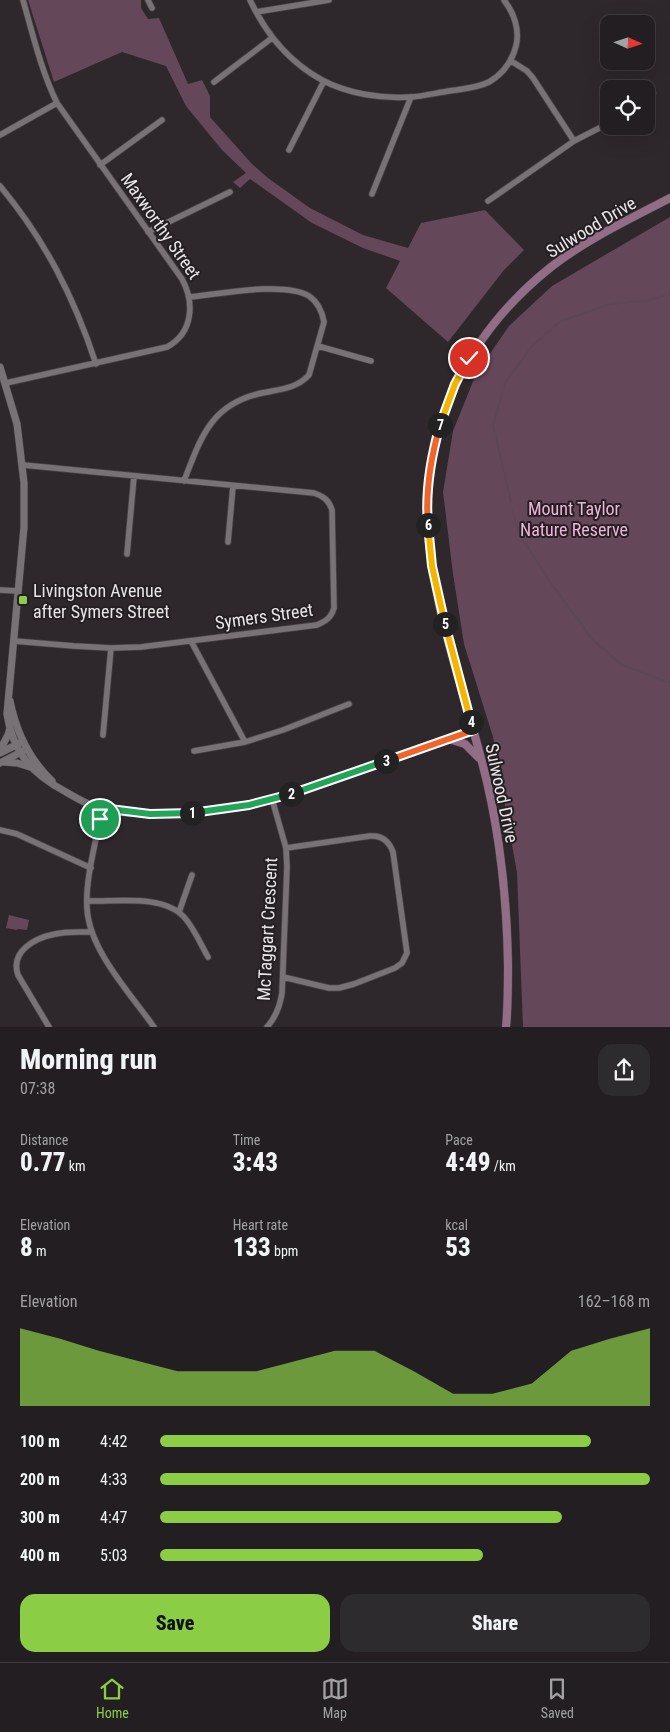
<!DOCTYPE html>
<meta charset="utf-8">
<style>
body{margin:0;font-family:"Roboto Condensed",sans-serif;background:#2e2b2e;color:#f1f3f6;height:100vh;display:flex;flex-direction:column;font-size:19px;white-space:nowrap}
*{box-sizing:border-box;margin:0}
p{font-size:16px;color:#a2a2a5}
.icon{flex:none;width:28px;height:28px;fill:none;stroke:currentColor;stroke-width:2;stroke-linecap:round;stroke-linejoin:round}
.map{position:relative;height:1027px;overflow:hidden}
.side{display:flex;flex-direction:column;background:#221e21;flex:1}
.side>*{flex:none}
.needle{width:32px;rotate:93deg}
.fabs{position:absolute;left:600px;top:15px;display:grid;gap:10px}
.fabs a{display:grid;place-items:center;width:55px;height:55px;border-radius:10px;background:#221e21;box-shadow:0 5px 20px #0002,0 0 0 1px #3f3c3f;font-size:25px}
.pin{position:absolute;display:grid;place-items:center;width:42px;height:42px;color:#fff;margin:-21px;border:2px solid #fff;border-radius:50%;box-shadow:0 1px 5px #0007}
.km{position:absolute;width:25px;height:25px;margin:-12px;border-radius:50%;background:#222;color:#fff;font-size:14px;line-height:25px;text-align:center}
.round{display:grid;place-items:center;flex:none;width:52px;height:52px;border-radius:15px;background:#2e2b2e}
.headline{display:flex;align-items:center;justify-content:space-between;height:85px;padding:0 20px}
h1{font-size:28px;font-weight:800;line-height:38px}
.metrics{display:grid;grid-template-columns:repeat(3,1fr);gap:8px;height:85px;padding:5px 20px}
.metrics div{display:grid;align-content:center}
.metrics b{font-size:25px;font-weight:800}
.metrics small{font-size:14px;font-weight:400}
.metrics p{font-size:14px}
.chart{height:140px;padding:10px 20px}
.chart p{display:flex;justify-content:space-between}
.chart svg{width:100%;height:90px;margin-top:5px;fill:#8bce46;opacity:.7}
.cta{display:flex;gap:10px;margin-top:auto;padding:10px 20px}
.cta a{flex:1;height:58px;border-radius:15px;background:#8bce46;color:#111;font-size:20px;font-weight:800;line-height:58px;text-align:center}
.cta a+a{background:#2e2b2e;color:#f1f3f6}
ul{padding:0 20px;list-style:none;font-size:16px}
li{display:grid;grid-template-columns:80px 60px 1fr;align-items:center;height:38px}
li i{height:12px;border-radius:6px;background:#8bce46}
.dock{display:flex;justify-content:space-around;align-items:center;height:70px;border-top:1px solid #3f3c3f;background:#221e21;font-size:14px;color:#a2a2a5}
.dock a{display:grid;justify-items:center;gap:2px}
.dock .current{color:#8bce46}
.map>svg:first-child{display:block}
.green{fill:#644759}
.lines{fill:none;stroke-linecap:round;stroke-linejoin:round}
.stream{stroke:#5c4855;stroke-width:2}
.minor-casing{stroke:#494447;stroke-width:7}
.tertiary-casing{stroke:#494447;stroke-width:8}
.secondary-casing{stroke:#494447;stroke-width:9}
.minor{stroke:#787175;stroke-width:5.5}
.tertiary{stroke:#787175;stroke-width:7}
.secondary{stroke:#936c86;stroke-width:8}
.split-1-casing{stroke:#fff;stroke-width:10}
.split-2-casing{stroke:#fff;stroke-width:10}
.split-3-casing{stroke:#fff;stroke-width:10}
.split-4-casing{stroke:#fff;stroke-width:10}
.split-5-casing{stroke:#fff;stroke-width:10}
.split-6-casing{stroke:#fff;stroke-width:10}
.split-7-casing{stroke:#fff;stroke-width:10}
.split-8-casing{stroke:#fff;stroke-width:10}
.split-1{stroke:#22a559;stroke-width:6}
.split-2{stroke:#22a559;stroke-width:6}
.split-3{stroke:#22a559;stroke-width:6}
.split-4{stroke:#f0652b;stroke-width:6}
.split-5{stroke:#f5b400;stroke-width:6}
.split-6{stroke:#f5b400;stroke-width:6}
.split-7{stroke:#f0652b;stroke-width:6}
.split-8{stroke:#f5b400;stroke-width:6}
.poi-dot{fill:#8bce46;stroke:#241f22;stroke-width:2}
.labels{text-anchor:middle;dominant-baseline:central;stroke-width:4;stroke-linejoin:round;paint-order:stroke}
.street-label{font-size:18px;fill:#e9e5e7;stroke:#241f22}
.park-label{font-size:18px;fill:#f1b3d9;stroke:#241f22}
.poi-label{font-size:18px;fill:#e9e5e7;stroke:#241f22;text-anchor:start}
</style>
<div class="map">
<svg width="670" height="1027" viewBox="0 0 670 1027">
<rect width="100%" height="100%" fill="#2e282c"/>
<path class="green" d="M28,0H141V8L148,19L159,18L188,84L202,80L210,96V117L252,164L268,178L310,208L363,235L408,248L421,223L485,210L524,250L504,270L448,342L386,288L400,261L363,248L312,223L250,179L240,188L233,182L246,173L222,150L186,106L166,66L122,52L54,82Z
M670,217V1027H523L517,873L493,737L464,644L453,574L443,492L453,431L476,374L509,326L552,286Z
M9,915L29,920L27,930L18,929L17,930L6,928Z"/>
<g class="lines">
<path class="stream" d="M511,502L493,425L506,381L532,346L559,322L610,304L650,300L670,294
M512,509L520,535L552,585L593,640L622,665L670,683"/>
<g class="minor-casing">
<path id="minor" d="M148,0L152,8
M250,0C266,34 289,62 322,80C348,94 383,99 411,97C424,96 436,93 449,91C462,89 477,88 489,82C503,74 512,61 516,46C520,30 514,13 504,0
M256,12L329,0
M511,61L527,71L533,78L574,141L609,123
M214,82L272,38
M646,99L653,93
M0,135L57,103
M289,150L324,81
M100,165L162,120
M0,186C45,240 74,297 96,364
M372,194L411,97
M488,201L574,141
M148,232L230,192
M318,346L371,361
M6,383L167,347C193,333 195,303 182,279L57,103C41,70 33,35 23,0
M184,481C201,437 211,404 262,393C280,389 296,389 309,375L324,322C322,311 318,302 309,296C285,281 218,294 190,297
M228,542L233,486
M127,554L134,476
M0,590L18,591
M14,641L74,646L111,648L141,647L317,625C326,621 331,618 334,608L332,510C329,500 323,496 314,493L23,465
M191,641L245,742L194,751
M103,735L111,648
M245,742L283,730L349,704
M102,808C97,839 85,878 87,908C89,950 130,993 154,1027
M0,830L17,834L91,868
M87,901C116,902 163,894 184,917C194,928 200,943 208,957
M179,912L192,875
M283,977L329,988H339L354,984L395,968L402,963L407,953L393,852C389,841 382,835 370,836L286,848
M49,1027L18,975C10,951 35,938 55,934C67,931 80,932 91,932
M267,1027C276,1017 280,1006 282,993L287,867L286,848L272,799"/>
</g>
<g class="tertiary-casing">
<path id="tertiary" d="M0,367L17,424L24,483V527L7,714C13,753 32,774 66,792C78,799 90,806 104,809C123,814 144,814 164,814C237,813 298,793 366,768C402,756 438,743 474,730
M10,701C16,731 30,760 52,781
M0,750L8,735L10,728
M0,753L20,743
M4,762L17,763L30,767
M0,763L23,751"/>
</g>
<g class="secondary-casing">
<path id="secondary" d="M449,739L465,744L479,758
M506,1027C508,1007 508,986 508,965C507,903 501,842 487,782C469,706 439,628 430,551C416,438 463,337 551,267C587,239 630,219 670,198"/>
</g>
<use href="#minor" class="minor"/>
<use href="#tertiary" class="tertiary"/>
<use href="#secondary" class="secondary"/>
</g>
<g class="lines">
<g class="split-1-casing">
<path id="split-1" d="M100,819L102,808L150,814L192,813"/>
</g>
<g class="split-2-casing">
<path id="split-2" d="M192,813L249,805L291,794"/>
</g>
<g class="split-3-casing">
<path id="split-3" d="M291,794L386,761"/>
</g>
<g class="split-4-casing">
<path id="split-4" d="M386,761L474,730L471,722"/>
</g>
<g class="split-5-casing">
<path id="split-5" d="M445,624L471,722"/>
</g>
<g class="split-6-casing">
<path id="split-6" d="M428,525L432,566L445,624"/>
</g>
<g class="split-7-casing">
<path id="split-7" d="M428,525C425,492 431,457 440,425"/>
</g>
<g class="split-8-casing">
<path id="split-8" d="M440,425L455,384L469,358"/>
</g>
<use href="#split-1" class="split-1"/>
<use href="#split-2" class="split-2"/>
<use href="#split-3" class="split-3"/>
<use href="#split-4" class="split-4"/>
<use href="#split-5" class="split-5"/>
<use href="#split-6" class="split-6"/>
<use href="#split-7" class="split-7"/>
<use href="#split-8" class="split-8"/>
</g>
<rect class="poi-dot" x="18" y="595" width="10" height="10" rx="2.5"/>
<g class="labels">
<g class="street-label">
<text transform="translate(161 226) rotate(55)">Maxworthy Street</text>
<text transform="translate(591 227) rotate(-31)">Sulwood Drive</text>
<text transform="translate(264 616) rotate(-8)">Symers Street</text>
<text transform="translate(502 793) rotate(78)">Sulwood Drive</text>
<text transform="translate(267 929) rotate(-87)">McTaggart Crescent</text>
</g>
<g class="park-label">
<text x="574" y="508">Mount Taylor<tspan x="574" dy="21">Nature Reserve</tspan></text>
</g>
<g class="poi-label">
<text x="33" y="590">Livingston Avenue<tspan x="33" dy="21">after Symers Street</tspan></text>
</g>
</g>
</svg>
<div class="fabs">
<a><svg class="needle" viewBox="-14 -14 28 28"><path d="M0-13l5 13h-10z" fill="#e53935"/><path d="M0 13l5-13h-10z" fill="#a2a2a5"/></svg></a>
<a><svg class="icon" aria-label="locate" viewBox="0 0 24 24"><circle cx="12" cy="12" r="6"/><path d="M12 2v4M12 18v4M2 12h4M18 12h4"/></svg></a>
</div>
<div class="pin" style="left:100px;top:819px;background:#1e9e55"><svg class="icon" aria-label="arrive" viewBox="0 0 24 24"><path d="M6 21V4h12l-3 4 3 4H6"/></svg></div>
<div class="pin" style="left:469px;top:358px;background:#d93025"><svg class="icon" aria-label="check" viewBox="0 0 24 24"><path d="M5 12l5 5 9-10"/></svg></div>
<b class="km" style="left:192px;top:813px">1</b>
<b class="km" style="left:291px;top:794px">2</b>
<b class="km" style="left:386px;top:761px">3</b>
<b class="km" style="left:471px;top:722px">4</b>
<b class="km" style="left:445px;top:624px">5</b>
<b class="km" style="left:428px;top:525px">6</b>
<b class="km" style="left:440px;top:425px">7</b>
</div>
<section class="side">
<div class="headline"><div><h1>Morning run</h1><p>07:38</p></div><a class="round"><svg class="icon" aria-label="share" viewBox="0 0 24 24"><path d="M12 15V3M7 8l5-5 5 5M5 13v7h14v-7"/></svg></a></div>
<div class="metrics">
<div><p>Distance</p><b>0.77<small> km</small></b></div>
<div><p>Time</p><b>3:43</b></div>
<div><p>Pace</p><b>4:49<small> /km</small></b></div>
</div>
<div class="metrics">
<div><p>Elevation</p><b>8<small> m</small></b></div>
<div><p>Heart rate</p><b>133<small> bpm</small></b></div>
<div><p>kcal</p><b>53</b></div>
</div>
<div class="chart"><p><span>Elevation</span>162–168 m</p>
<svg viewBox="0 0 160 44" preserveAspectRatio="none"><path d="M0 44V6L10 11L20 17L30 22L40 27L50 27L60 27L70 22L80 17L90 17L100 27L110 38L120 38L130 33L140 17L150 11L160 6V44z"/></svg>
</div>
<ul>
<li><b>100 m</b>4:42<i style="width:88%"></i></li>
<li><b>200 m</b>4:33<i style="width:100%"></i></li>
<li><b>300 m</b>4:47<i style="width:82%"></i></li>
<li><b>400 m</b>5:03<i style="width:66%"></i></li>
</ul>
<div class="cta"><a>Save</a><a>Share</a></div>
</section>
<nav class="dock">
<a class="current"><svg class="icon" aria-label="home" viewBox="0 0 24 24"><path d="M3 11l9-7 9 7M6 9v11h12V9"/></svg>Home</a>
<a><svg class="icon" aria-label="map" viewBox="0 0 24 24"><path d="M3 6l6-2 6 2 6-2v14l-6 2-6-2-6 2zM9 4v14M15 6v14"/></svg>Map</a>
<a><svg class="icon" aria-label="saved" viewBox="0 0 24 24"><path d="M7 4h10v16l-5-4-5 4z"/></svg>Saved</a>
</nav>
